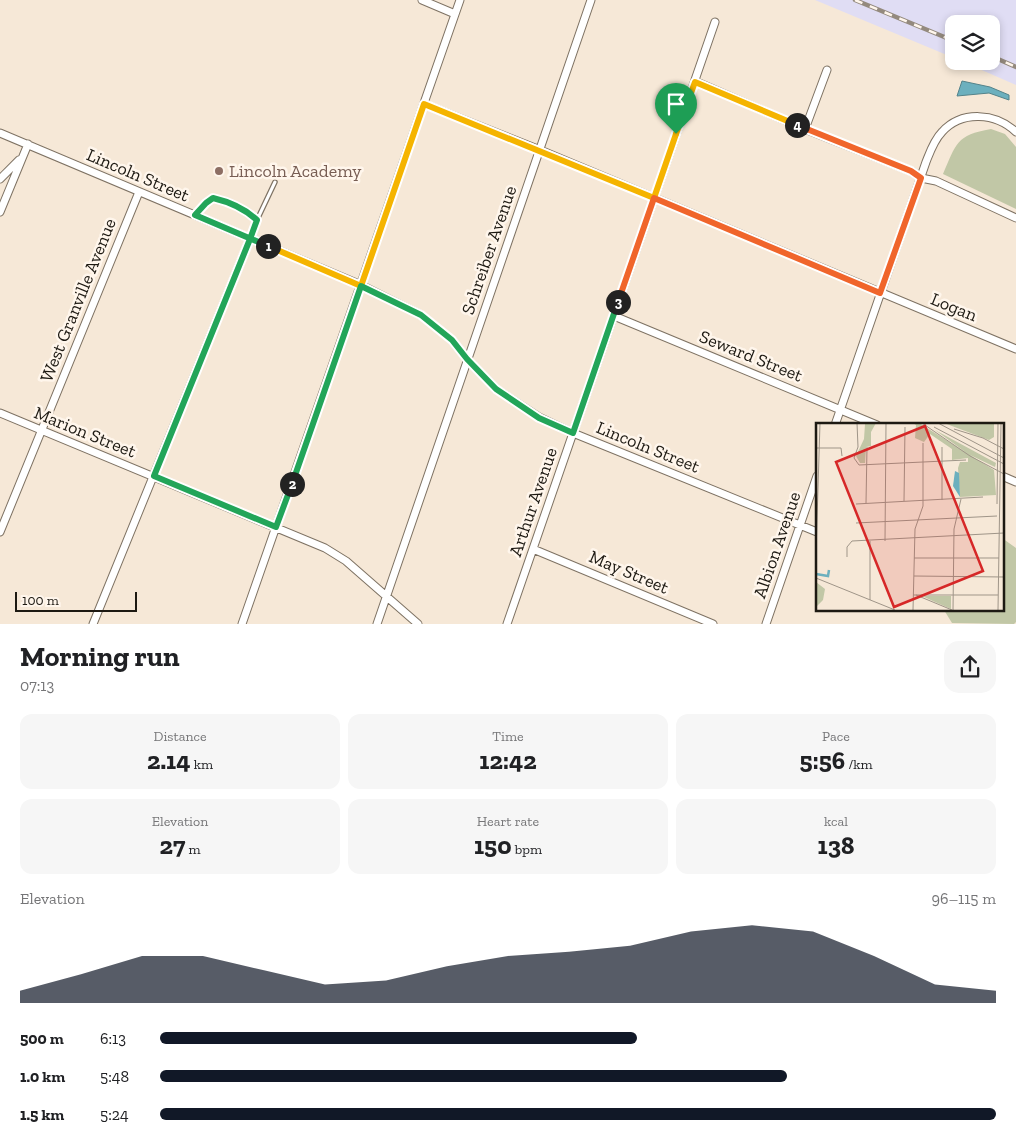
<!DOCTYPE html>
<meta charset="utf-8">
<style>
body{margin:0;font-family:"Zilla Slab",serif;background:#f6f6f6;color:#202124;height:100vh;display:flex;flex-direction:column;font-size:19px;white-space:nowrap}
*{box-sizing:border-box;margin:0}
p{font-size:16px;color:#757577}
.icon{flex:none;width:28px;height:28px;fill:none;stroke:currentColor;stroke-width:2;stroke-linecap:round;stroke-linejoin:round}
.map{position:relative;height:624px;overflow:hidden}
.drawer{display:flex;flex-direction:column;background:#fff;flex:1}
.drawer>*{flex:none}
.fabs{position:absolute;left:945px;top:15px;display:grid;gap:10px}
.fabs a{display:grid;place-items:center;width:55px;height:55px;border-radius:10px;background:#fff;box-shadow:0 2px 8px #0003;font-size:25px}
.scale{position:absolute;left:15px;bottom:12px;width:122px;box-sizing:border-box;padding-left:5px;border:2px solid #1d1912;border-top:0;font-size:14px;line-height:18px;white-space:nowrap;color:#1d1912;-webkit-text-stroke:4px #fff6ec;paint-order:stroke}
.pin{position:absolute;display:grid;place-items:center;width:42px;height:42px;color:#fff;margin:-51px -21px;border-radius:50% 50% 50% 0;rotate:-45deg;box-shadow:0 0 5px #0007}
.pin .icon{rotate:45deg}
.km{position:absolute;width:25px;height:25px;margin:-12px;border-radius:50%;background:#222;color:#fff;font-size:14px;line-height:25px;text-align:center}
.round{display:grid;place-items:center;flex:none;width:52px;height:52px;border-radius:15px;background:#f6f6f6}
.head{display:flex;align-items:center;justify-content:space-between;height:85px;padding:0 20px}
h1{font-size:28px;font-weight:700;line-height:38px}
.stats{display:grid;grid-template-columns:repeat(3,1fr);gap:8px;height:85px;padding:5px 20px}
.stats div{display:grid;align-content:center;border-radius:12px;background:#f6f6f6;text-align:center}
.stats b{font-size:25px;font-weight:700}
.stats small{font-size:14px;font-weight:400}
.stats p{font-size:14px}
.chart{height:140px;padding:10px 20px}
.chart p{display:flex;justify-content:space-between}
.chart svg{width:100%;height:90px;margin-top:5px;fill:#111827;opacity:.7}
ul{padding:0 20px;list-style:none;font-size:16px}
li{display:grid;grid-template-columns:80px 60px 1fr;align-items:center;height:38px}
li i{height:12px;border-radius:6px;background:#111827}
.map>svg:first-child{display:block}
.industrial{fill:#e0ddf4}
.green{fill:#c1c7a6}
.water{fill:#6cb0be;stroke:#54838a}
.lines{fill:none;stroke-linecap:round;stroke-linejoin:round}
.lane-casing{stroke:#7e7263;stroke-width:5.5}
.street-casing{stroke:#7e7263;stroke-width:9}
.lane{stroke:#fff;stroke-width:3}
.street{stroke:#fff;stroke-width:7}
.rail-casing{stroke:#948a7e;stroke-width:4.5}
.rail{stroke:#fff6ec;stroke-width:2.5;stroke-dasharray:8;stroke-linecap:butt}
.split-1-casing{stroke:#fff;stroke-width:10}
.split-2-casing{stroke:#fff;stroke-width:10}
.split-3-casing{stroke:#fff;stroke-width:10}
.split-4-casing{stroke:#fff;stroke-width:10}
.split-5-casing{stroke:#fff;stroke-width:10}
.split-1{stroke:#f5b400;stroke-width:6}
.split-2{stroke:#22a559;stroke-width:6}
.split-3{stroke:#22a559;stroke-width:6}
.split-4{stroke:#f0652b;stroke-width:6}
.split-5{stroke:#f5b400;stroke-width:6}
.education-dot{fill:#8d6e63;stroke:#fff6ec;stroke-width:2}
.labels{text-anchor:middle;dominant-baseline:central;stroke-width:5;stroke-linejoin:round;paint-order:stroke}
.education-label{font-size:18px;fill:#785e54;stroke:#fff6ec;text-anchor:start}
.street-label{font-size:18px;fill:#1d1912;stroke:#fff6ec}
.inset-river{fill:none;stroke:#6cb0be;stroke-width:2.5}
.inset-road{fill:none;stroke:#9f9588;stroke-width:1}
.view{fill:#d62828;fill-opacity:0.15;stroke:#d62828;stroke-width:2.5}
.inset-edge{fill:none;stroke:#1d1912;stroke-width:2.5}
</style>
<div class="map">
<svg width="1016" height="624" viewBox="0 0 1016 624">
<rect width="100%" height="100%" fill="#f6e8d7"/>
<path class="industrial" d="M815,0H1016V85L961,61H991V24H954V58Z"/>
<path class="green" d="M991,129L1005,134L1016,147V209L943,174C956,144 956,135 991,129Z
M1002,538L1016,548V622L1014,624L952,623L944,610H1002Z"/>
<path class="water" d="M962,81L990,87L1009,95V100L989,93L957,96Z"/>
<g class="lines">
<g class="lane-casing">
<path id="lane" d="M196,214L206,203L213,197C230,201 244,208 257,220L251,238
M257,220L275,182"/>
</g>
<g class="street-casing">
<path id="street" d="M422,0L455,14
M695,81L805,129L911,171L921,178L936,181L1016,218
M424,104L540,150L1016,349
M805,129L827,70
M0,133L361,285L421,315L452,340L467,359L496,389L539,417L573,433L817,532
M0,179L19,160
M0,212L28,144
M614,316L877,425
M0,413L325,548L346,561L418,624
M835,425L926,162C930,152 934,140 942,132C962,110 996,113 1016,132
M1002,476L1016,482
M0,532L139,192
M533,549L713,624
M93,624L250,239
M242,624L460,0
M377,624L591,0
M507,624L715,22
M766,624L817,476"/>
</g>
<use href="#lane" class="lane"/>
<use href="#street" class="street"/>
<g class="rail-casing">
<path id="rail" d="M855,0L954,41
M991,56L1016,67"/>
</g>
<use href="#rail" class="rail"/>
</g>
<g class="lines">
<g class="split-1-casing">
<path id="split-1" d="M268,246L361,286L424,104L654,198L676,134"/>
</g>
<g class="split-2-casing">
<path id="split-2" d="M268,246L195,215L206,203L213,198C230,202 244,208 257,220L250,239L154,476L276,527L292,484"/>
</g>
<g class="split-3-casing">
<path id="split-3" d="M292,484L361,286L421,315L452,340L467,359L496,389L539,418L573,433L618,302"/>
</g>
<g class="split-4-casing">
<path id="split-4" d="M618,302L654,198L880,293L921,178L911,171L797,125"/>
</g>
<g class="split-5-casing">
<path id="split-5" d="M676,134L695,82L797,125"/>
</g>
<use href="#split-1" class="split-1"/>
<use href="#split-2" class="split-2"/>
<use href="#split-3" class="split-3"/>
<use href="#split-4" class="split-4"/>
<use href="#split-5" class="split-5"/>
</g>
<circle class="education-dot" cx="219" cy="171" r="5"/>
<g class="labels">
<g class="education-label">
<text x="229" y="171">Lincoln Academy</text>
</g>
<g class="street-label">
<text transform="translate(138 175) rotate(23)">Lincoln Street</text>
<text transform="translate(489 250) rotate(-71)">Schreiber Avenue</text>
<text transform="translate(78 300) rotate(-68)">West Granville Avenue</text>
<text transform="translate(954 307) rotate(22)">Logan</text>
<text transform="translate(751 356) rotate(22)">Seward Street</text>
<text transform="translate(85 432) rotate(22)">Marion Street</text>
<text transform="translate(648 447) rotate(22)">Lincoln Street</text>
<text transform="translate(533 502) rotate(-71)">Arthur Avenue</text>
<text transform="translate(777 545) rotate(-71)">Albion Avenue</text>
<text transform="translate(629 572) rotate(23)">May Street</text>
</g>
</g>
<g transform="translate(816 423)">
<rect width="188" height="188" fill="#f6e8d7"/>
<path d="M60,0L55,9V23L50,24L49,40H44L40,33L48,16L49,1ZM97,0H103L178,47L180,72L144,74L142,45L144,39H152V35L136,37V26L114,11L108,19L99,15L100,2ZM128,0H178V14L173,17ZM119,7L180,40L179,44L152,31ZM0,159L9,166L7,177L0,184ZM106,173H135V186L119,179Z" fill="#c1c7a6"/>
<path d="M139,48L143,50L144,74L137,63Z" fill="#6cb0be"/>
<path class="inset-river" d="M0,151L12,153L13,147"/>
<path class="inset-road" d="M41,0L42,24L38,35L43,42L150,37M106,0L154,33L188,51M122,0L188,35M118,4L188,41M138,6L167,15L188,26M0,25H25L26,33M126,77V24M88,78L89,4M50,80L51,24M40,81L167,74M181,81L182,0M40,100L181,93M69,118L70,0M0,130L4,0M31,134V124L36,118L188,110M98,135H183M98,153L188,154M0,155L79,187M97,172H182M100,172L136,187M54,177V118M97,187L99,106L107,83V20M137,187L138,106L145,76M182,187L185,0"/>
<path class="view" d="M109,3L167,148L78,184L20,39Z"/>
<rect width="188" height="188" class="inset-edge"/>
</g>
</svg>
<div class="fabs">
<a><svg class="icon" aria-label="layers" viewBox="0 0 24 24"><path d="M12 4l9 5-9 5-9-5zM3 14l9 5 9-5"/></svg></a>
</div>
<div class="scale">100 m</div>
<div class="pin" style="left:676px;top:134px;background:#1e9e55"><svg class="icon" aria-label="arrive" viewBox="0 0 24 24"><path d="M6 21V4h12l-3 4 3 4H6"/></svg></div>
<b class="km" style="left:268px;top:246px">1</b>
<b class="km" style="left:292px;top:484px">2</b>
<b class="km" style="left:618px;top:302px">3</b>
<b class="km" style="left:797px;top:125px">4</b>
</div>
<section class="drawer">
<div class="head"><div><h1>Morning run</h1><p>07:13</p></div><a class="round"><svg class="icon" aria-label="share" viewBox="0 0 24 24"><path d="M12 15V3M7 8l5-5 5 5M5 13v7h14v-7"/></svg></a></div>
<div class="stats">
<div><p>Distance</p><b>2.14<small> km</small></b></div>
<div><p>Time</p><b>12:42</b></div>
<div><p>Pace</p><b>5:56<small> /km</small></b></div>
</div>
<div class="stats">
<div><p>Elevation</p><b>27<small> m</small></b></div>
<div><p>Heart rate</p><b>150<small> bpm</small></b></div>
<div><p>kcal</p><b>138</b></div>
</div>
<div class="chart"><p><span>Elevation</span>96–115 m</p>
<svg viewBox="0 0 160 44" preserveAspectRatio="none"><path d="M0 44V38L10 30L20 21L30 21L40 28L50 35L60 33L70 26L80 21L90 19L100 16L110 9L120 6L130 9L140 21L150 35L160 38V44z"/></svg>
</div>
<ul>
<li><b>500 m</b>6:13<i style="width:57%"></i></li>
<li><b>1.0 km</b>5:48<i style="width:75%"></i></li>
<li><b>1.5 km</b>5:24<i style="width:100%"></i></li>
</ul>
</section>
